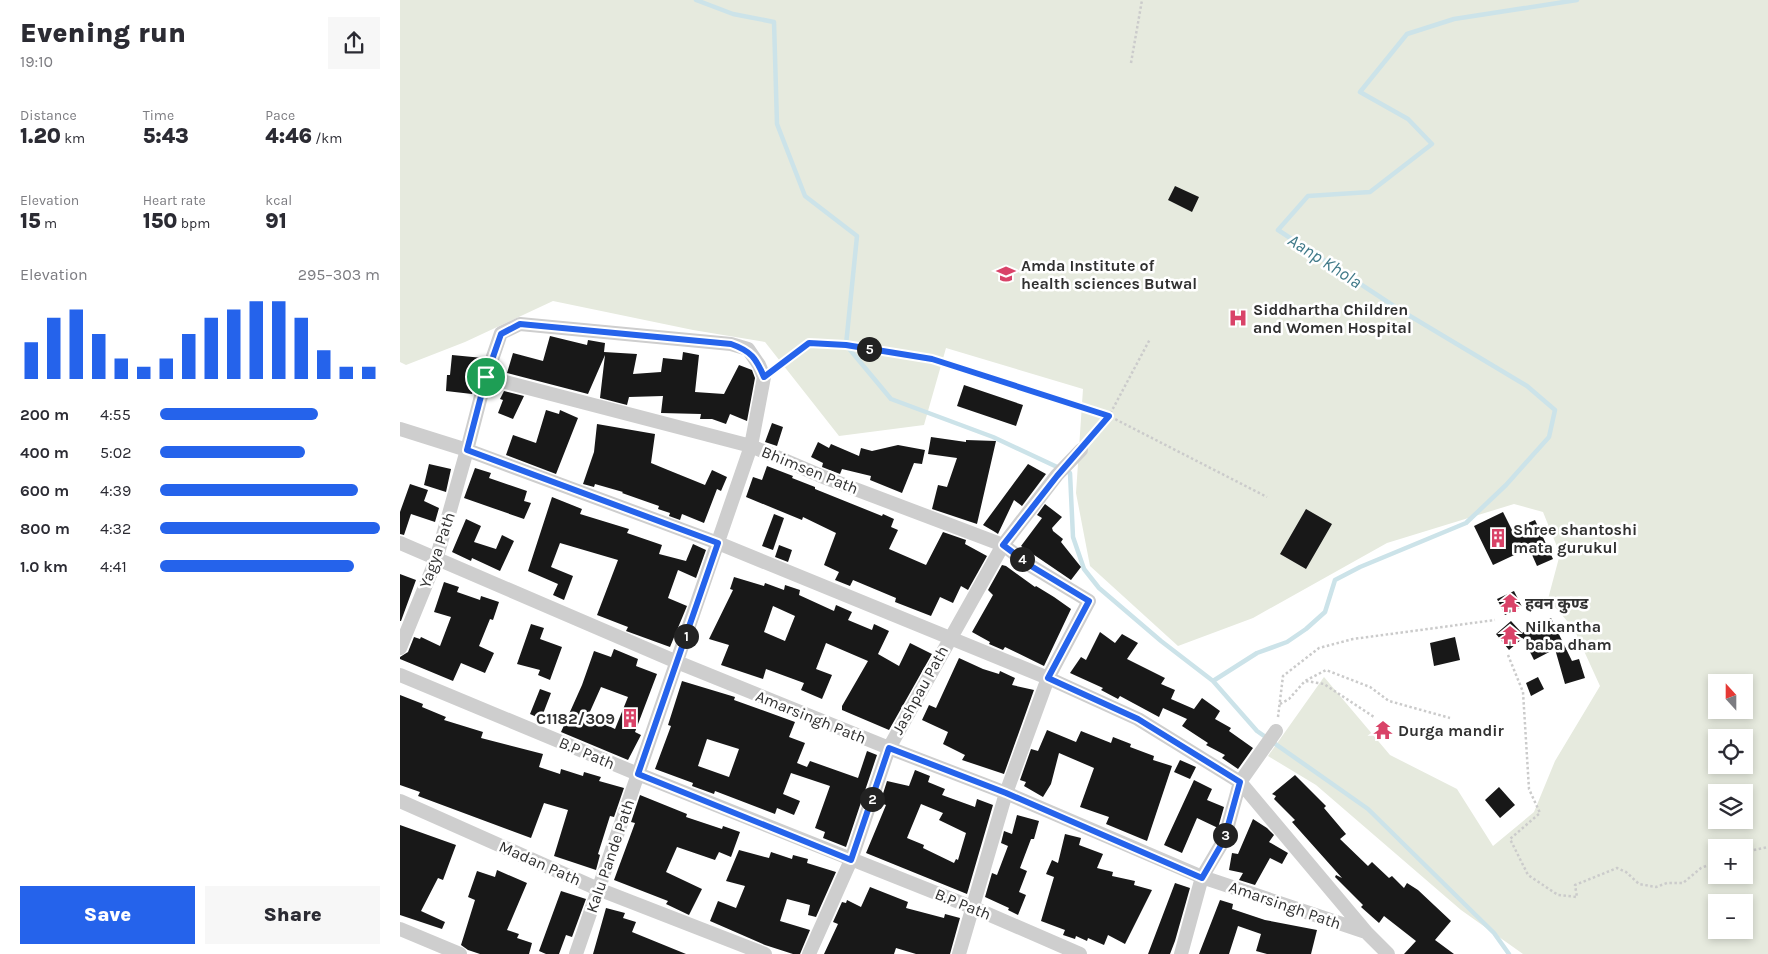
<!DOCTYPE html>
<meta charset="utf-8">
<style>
body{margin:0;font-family:Karla,"Noto Sans Devanagari",sans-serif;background:#f7f7f7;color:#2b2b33;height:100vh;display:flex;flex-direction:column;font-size:19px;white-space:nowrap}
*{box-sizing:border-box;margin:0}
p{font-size:16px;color:#7c7c81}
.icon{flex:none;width:28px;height:28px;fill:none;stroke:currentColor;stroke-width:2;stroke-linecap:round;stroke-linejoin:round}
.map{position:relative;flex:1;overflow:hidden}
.drawer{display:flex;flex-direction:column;background:#fff;width:400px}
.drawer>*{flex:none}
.needle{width:32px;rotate:339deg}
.tools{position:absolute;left:1308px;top:674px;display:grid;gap:10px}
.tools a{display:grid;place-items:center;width:45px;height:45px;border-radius:0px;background:#fff;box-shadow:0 2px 8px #0003;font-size:25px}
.pin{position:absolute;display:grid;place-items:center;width:42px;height:42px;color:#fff;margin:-21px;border:2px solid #fff;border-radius:50%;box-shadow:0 1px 5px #0007}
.km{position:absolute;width:25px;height:25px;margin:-12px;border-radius:50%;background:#222;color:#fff;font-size:14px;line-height:25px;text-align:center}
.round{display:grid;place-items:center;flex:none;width:52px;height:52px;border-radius:0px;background:#f7f7f7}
.headline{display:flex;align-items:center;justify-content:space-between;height:85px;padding:0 20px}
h1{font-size:28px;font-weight:800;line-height:38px}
.stats{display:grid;grid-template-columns:repeat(3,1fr);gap:8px;height:85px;padding:5px 20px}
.stats div{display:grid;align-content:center}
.stats b{font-size:21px;font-weight:800}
.stats small{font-size:14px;font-weight:400}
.stats p{font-size:14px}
.chart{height:140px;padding:10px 20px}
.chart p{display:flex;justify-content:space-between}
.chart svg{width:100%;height:90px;margin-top:5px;stroke:#2563eb;stroke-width:6}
.cta{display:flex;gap:10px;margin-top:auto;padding:10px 20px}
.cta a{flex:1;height:58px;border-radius:0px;background:#2563eb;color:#fff;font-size:20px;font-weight:800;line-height:58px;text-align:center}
.cta a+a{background:#f7f7f7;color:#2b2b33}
ul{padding:0 20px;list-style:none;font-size:16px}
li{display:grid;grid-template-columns:80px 60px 1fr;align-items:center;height:38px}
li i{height:12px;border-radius:6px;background:#2563eb}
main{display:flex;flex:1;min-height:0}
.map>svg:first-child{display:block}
.green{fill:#e6eade;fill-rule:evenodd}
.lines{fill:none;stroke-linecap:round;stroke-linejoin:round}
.stream{stroke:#cce3e9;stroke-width:4.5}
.building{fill:#181818;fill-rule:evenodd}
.path{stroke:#cbcbcb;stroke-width:2.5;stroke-dasharray:2.5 2.5;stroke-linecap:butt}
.minor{stroke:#cecece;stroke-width:14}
.route-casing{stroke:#fff;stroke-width:10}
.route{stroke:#2563eb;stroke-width:6}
.labels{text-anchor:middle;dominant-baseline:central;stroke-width:5;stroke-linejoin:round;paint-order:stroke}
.poi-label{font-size:16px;font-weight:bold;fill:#313131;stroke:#fff;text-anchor:start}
.street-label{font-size:16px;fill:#313131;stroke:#fff}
.water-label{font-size:18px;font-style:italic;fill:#417a89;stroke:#fff}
</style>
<main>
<section class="drawer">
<div class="headline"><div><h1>Evening run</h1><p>19:10</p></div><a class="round"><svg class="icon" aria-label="share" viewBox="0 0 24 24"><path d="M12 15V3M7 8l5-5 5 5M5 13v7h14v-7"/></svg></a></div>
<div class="stats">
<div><p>Distance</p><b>1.20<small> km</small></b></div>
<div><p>Time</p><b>5:43</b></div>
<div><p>Pace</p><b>4:46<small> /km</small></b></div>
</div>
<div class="stats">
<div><p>Elevation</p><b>15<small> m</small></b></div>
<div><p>Heart rate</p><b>150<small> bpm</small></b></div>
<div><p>kcal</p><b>91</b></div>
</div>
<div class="chart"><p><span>Elevation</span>295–303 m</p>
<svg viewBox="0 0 160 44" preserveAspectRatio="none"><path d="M5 44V26M15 44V14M25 44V10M35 44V22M45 44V34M55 44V38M65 44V34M75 44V22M85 44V14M95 44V10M105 44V6M115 44V6M125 44V14M135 44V30M145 44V38M155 44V38"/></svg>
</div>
<ul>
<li><b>200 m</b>4:55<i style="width:72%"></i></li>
<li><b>400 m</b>5:02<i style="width:66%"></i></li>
<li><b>600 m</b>4:39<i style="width:90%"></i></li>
<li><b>800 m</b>4:32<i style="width:100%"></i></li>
<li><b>1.0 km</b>4:41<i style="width:88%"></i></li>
</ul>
<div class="cta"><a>Save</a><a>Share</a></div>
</section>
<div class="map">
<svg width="1368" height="954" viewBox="0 0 1368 954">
<rect width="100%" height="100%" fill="#fff"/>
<path class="green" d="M0,0H1368V954H1123L1061,910L916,785L868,756L924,677L990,755L1057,789L1093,846L1134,812L1155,761L1200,686L1174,629L1148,599L1160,554L1143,512L1114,504L987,543L853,618L778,646L690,566L676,493L683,389L546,348L524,425L439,436L365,342L293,330L153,301L65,342L6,365L0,362ZM1316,682H1344V710H1316ZM1316,738H1344V765H1316ZM1316,792H1344V820H1316ZM1316,848H1344V875H1316ZM1316,902H1344V930H1316Z"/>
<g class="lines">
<path class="stream" d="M296,0L333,14L374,22L377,124L405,196L457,236L446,345L491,399L593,437L670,473L673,537L684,569L699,588L761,641L813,681L857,731L968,809L1094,933L1109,954
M813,681L857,653L887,642L906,629L925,612L935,580L960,567L1066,523L1106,485L1149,437L1155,410L1127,386L1000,310L878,230L908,196L970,192L1032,144L1008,119L960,92L1007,34L1054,19L1177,0"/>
</g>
<path class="building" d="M775,186L799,197L792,212L768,200Z
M150,336L187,345L188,340L205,343L204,352L237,354L233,374L261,372L263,358L282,360L283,352L299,355L295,392L324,394L339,365L352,370L355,378L347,421L330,414L326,424L312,419H300L301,414L261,413L263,396L229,397L227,405L200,398L205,355L188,394L107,373L113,353L143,361Z
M52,355L83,358L72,394L46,391L47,375H50Z
M564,385L623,405L616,426L557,406Z
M104,391L124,396L113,419L98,413L103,400L100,399Z
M146,410L159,414L160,410L178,418L156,474L106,455L113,435L136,443Z
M372,423L383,427L377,446L365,442Z
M197,424L255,434L251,463L268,470L305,485L312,470L327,477L321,491L317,489L304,523L282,514L280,520L269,516L270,513L258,509L259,506L222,493L223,492L195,484L194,487L183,484L194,452Z
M531,437L566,442V440L596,441L577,524L532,509L538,485L547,487L557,458L528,454Z
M418,442L429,448L431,444L459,456L461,448L472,451L498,445L525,450L522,464L514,463L502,493L470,480L471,476L442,469L440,474L422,467L423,463L411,457Z
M29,464L51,469L46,492L24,485Z
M628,464L646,474L622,506L614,500L598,534L595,532L583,525Z
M367,466L393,476L392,478L415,487V489L482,516L483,514L494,519L491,527L498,530L489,549L526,565L543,532L566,540L565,544L587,556L568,590L561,586L553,603L540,597L531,616L495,602L496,598L453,580L450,586L435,580L439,572L424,565L436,533L403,517L402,520L346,497L353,477L362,480Z
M75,468L91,473L89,478L127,491L124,501L131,503L124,519L64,498Z
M10,484L28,490L24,501L39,508L35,522L11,514L4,535L0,534V512Z
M152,497L182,509L180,514L229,529L227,533L262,545L259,554L286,561L293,544L306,550L296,578L278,570L268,598L287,606L270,647L226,631L228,627L197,615L218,560L160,543L151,567L173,576L164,600L153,595L158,584L128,571Z
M645,504L662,517L652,528L653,531L663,539L661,542L681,567L671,580L621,546L642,518L637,515Z
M906,509L932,524L906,569L880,554Z
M1103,512L1112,530L1135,520L1153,559L1137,566L1129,548L1093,565L1074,526Z
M374,514L384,518L373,550L362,546Z
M66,519L81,526L74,542L96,549L102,535L114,541L100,571L72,558L71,561L52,552Z
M379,545L392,550L388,562L375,557Z
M602,565L606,566L635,587L636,586L654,597L671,609L644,666L605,647L603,650L589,644L590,642L572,632L593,595L588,590Z
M0,574L16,580L1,621H0Z
M334,577L364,586L365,583L384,590L385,585L400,590L399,595L434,611L436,605L452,612L448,620L472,630L474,624L489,631L478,654L499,666L510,643L532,654L489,730L442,710V706L468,661L426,643L416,669L432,675L422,699L401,690L404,683L366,669L363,679L321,665L329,645L309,639L333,590L330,589ZM373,606L395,616L385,641L364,632Z
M44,582L59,587L57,592L80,600L81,596L99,602L93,620L90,619L79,646L94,653L85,673L61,663L53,681L0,659V657L8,652L14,637L20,639L21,637L40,646L51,617L34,612Z
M1114,591L1122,607L1105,615L1097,599Z
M1151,618L1172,661L1179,659L1185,678L1165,684L1155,649L1134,660L1123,638L1109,650L1096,634L1111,621L1122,633Z
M131,624L144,628L140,639L162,647L150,680L138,675L140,670L117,664Z
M700,632L715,643L722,634L738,643L727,659L765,678L761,684L775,690L771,699L794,709L802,698L820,711L815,719L831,728L829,731L853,748L838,769L822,758L825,755L806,745L808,743L782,726L787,719L763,708L759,717L720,696L718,699L701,690L703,688L670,673L681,657L686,660Z
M1055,637L1060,660L1034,666L1030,643Z
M214,649L238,659L236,666L257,674L235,732L241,735L228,760L161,732L182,685L194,651L211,657ZM201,687L228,697L215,729L188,716Z
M559,658L583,669L599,674L600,671L615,678L612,685L634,690L604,774L562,760L565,755L543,744L548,732L522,720L529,705L536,708Z
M1138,677L1144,689L1131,696L1126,683Z
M282,681L335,697L334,700L395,722L389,737L405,743L397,763L407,767L410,761L458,778L467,751L477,755L446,847L423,838L425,832L415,828L430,786L391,773L383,794L400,801L394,815L377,808L375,814L315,791L314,794L292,786L293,783L255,769L271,726L268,725ZM307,739L339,749L329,777L298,766Z
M140,689L151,693L141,719L130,714Z
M0,695L23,704L22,707L46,717L44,720L83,732L81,738L143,754L139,767L160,774L161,769L183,776L184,772L201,777L199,781L224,788L214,817L210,816L198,854L200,855L196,870L154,856L168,810L144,803L131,838L18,796L20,792L0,785Z
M647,730L676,742L681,731L711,743L713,737L731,744L730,747L754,756L753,760L772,766L747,841L706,824L709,817L680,807L694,768L659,753L651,784L643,797L624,786L626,782L620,780L631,749L638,751Z
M780,760L796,767L790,779L774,772Z
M515,770L530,776L528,782L545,789L542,795L575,807L577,799L593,805L567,894L466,853L486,805L480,803L487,781L509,786ZM521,804L543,813L539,820L566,833L558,860L556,859L554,863L523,848L524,845L507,838Z
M895,775L926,806L924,808L946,834L940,839L968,866L972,862L989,878L992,876L1004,888L1007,883L1018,890L1051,921L1035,940L1054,954H1004L1016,941L984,916L979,923L961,907L963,905L935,877L936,875L942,878L892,822L895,820L874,799L876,796L872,794Z
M794,780L812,789L807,800L824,807L818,828L797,818L782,853L764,845Z
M1099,787L1115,805L1100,818L1085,800Z
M240,795L287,814L286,817L322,829L323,826L340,832L331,857L319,852L315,860L277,847L266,872L302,889L289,915L266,904L268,901L214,880L235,823L231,822Z
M617,815L639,821L634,839H631L620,868L627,871L619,892L626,895L618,915L608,910L609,908L585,897L592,873L597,875L608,846L601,843L604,831L612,834Z
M853,819L867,828L874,835L869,842L888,853L882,864L870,858L855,885L839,880L843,873L829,870L832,853L838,854Z
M0,825L56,845L43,880L38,878L21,911L45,922L42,929L0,915Z
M665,834L681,838L679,845L703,854L697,868L713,872L712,876L735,881L734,885L752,890L725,944L708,935L704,945L688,938L687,941L676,936L675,939L663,935L665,930L641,921L654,877L646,874L652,860L658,863Z
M339,850L369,858L371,852L392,859L393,855L408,859L407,863L436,872L416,917L408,915L410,905L387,899L380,921L410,930L400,954H393L365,945L310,921L318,901L336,908L345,886L326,881Z
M97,870L127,883L107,930L119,934L117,938L132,943L129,954H80L68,950L61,945L75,900L68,897L77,871L95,877Z
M775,883L790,888L775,941L770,954H748Z
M470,887L508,902L506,908L544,918L545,914L560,918L550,954H516L496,948L494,954H424L438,924L433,922L442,902L446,903L447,900L461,907Z
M161,891L186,899L172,937L166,935L159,954H146L139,951Z
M820,900L833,904L832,909L865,920L917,930L911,954H867L856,951L861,934L838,926L829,954H799Z
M206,908L225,913L223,918L236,922L232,932L286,954H193Z"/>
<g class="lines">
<path class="path" d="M731,63L742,0
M375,369L409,343L446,345L532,359L709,416L867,497
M689,441L709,416L750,339
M1108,655L1123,692L1129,789L1140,813L1110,839L1128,875L1158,895L1177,897L1175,885L1217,868L1226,872L1239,884L1256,887L1267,883H1283L1301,868L1316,862
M906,681L924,684L974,717
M880,704L889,699L905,681L926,670L970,687L989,701L1050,718
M878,717L883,676L919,648L953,639L1095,620
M1344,852L1368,847"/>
<path class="minor" d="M86,377L351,446L176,954
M0,429L67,450L86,377L101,333L120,324L331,344L348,349L359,365L364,377L351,446L426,478L603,545L631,566L689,601L648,678L606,793L559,954
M0,543L277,662L489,748L606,793L802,877L966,932
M0,648L36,560L67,450L318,543L648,678L738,719L840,782L967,933L988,954
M0,675L238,774L574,908L680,954
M0,801L198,889L365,954
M0,929L60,954
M409,954L451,860L489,748L603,545L657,475L681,450
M781,954L802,877L824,840L840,782L876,731"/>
</g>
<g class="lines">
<g class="route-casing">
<path id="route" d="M120,324L331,344C351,351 356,358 364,377L409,343L446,345L532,359L709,416L657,476L603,545L631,566L689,601L648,678L738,719L840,782L824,840L802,878L606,793L489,748L451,860L238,774L318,543L67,450L86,377L101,334Z"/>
</g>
<use href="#route" class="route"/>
</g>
<defs>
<g id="university-bare" transform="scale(1.5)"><path d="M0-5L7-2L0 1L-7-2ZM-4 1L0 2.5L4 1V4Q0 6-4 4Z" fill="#d94368" stroke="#fff" stroke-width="2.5" paint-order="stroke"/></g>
<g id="hospital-bare" transform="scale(1.5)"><path d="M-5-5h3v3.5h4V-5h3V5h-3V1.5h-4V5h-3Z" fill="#d94368" stroke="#fff" stroke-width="2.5" paint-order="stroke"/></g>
<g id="building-bare" transform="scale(1.5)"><path d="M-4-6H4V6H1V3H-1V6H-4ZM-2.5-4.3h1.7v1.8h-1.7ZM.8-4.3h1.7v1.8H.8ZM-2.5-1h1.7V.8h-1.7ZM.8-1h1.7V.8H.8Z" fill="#d94368" stroke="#fff" stroke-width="2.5" paint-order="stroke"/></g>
<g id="temple-bare" transform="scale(1.5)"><path d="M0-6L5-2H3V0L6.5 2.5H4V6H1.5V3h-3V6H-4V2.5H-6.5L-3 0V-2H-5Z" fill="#d94368" stroke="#fff" stroke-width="2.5" paint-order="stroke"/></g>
</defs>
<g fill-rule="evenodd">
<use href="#university-bare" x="606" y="274"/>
<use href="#hospital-bare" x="838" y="318"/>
<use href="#building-bare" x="1098" y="538"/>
<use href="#temple-bare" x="1110" y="603"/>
<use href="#temple-bare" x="1110" y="635"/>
<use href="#building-bare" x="230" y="718"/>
<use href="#temple-bare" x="983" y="730"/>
</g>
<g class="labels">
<g class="poi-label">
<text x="621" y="265">Amda Institute of<tspan x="621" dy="18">health sciences Butwal</tspan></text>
<text x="853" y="309">Siddhartha Children<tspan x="853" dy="18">and Women Hospital</tspan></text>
<text x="1113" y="529">Shree shantoshi<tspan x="1113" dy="18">mata gurukul</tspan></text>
<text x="1125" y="603">हवन कुण्ड</text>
<text x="1125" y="626">Nilkantha<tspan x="1125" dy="18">baba dham</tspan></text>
<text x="215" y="718" text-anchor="end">C1182/309</text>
<text x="998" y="730">Durga mandir</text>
</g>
<g class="street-label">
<text transform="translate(410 470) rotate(22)">Bhimsen Path</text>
<text transform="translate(37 550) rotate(-71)">Yagya Path</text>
<text transform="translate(520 690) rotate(-61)">Jashpau Path</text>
<text transform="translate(411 717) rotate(22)">Amarsingh Path</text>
<text transform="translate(187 753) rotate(23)">B.P Path</text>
<text transform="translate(210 856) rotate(-71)">Kalu Pande Path</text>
<text transform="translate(140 863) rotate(24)">Madan Path</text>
<text transform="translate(563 904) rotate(22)">B.P Path</text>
<text transform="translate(885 905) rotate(19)">Amarsingh Path</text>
</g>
<g class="water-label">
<text transform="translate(925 261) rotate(33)">Aanp Khola</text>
</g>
</g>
</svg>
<div class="tools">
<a><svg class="needle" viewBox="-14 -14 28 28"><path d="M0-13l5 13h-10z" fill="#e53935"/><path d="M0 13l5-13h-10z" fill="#7c7c81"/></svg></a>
<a><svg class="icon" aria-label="locate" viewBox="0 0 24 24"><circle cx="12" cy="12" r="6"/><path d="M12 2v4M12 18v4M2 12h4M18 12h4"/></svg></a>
<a><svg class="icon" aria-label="layers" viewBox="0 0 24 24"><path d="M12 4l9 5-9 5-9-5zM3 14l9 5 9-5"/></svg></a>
<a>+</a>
<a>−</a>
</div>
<div class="pin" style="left:86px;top:377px;background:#1e9e55"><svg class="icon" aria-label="arrive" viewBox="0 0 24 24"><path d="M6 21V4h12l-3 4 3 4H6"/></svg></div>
<b class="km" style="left:286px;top:636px">1</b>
<b class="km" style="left:472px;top:799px">2</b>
<b class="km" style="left:825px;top:835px">3</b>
<b class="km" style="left:622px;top:559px">4</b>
<b class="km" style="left:469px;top:349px">5</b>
</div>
</main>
